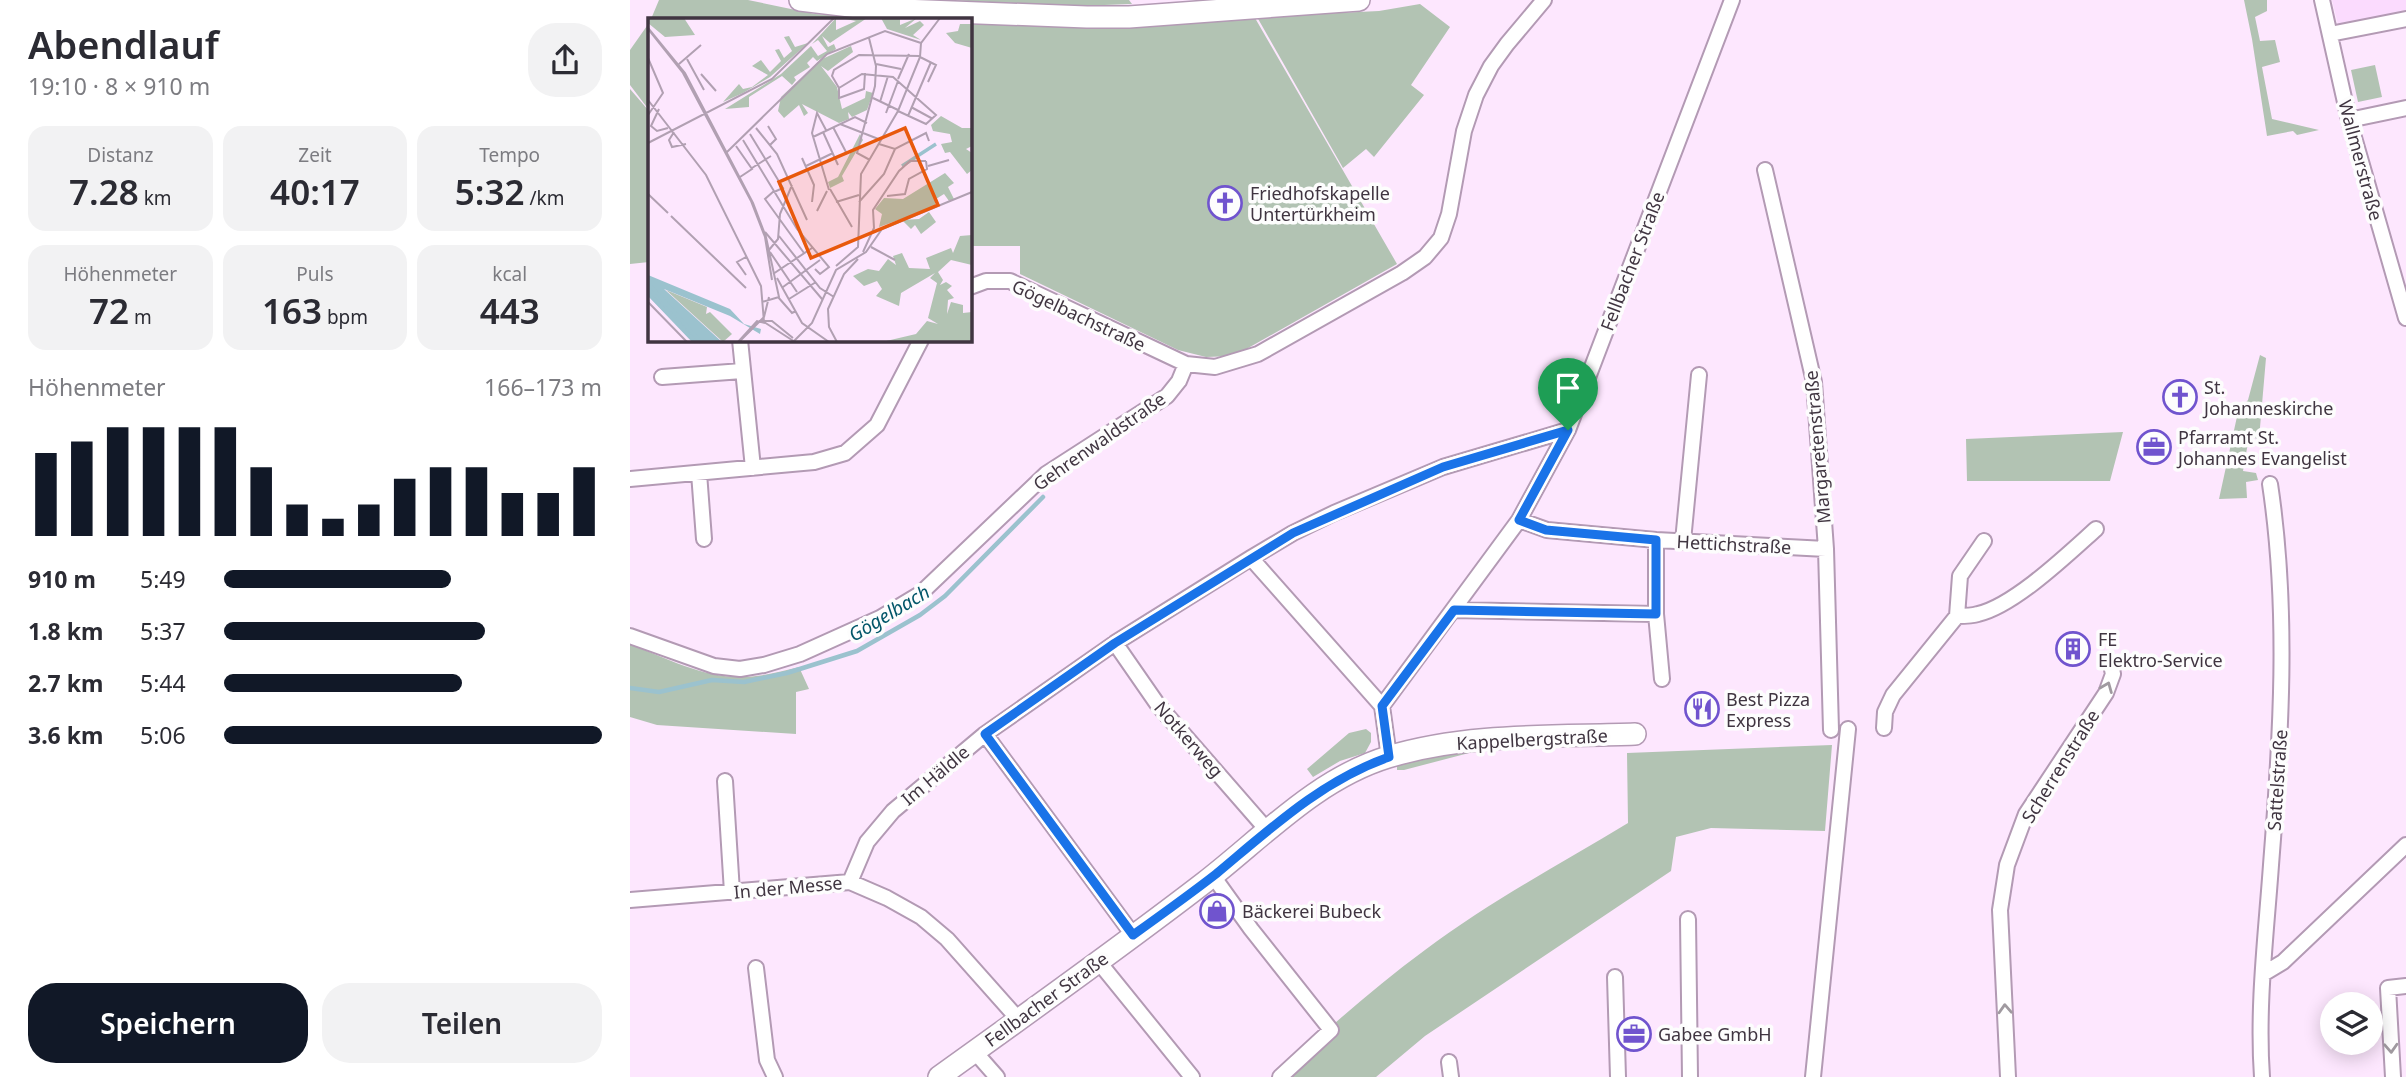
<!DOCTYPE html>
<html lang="de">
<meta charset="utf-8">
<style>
body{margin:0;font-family:"Noto Sans",sans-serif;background:#f2f2f3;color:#2b2b33;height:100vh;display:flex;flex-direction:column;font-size:26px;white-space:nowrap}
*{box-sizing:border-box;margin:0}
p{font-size:23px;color:#7c7c81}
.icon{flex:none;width:38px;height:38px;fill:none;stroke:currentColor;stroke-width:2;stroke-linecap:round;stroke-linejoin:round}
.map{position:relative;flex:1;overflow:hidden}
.drawer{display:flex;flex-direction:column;background:#fff;width:630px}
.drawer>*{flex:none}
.buttons{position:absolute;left:1690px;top:992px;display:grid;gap:14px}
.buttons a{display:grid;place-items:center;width:63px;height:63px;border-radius:50%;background:#fff;box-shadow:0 4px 18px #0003;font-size:35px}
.pin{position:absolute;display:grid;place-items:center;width:60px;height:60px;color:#fff;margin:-72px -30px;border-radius:50% 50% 50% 0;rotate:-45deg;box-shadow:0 0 7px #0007}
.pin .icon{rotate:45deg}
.round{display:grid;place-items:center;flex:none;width:74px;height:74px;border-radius:28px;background:#f2f2f3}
.head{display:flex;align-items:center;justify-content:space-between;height:119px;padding:0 28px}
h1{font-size:38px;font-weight:600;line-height:52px}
.metrics{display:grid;grid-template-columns:repeat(3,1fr);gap:10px;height:119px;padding:7px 28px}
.metrics div{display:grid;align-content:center;border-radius:18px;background:#f2f2f3;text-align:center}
.metrics b{font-size:35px;font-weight:600}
.metrics small{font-size:19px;font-weight:400}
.metrics p{font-size:19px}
.chart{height:196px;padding:14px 28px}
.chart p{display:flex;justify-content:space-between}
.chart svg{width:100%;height:126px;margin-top:7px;stroke:#111827;stroke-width:6}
.button{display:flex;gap:14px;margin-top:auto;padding:14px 28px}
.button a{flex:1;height:80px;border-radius:28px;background:#111827;color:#fff;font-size:28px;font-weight:600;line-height:80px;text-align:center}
.button a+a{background:#f2f2f3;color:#2b2b33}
ul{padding:0 28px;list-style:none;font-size:23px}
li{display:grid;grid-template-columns:112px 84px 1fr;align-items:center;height:52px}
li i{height:18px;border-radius:9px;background:#111827}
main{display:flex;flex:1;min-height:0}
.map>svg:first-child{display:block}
.built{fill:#fbdbfe}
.green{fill:#b2c3b3}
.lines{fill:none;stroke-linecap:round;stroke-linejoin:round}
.stream{stroke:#9bc2ce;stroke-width:4.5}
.street-casing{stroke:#b39ab4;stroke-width:18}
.secondary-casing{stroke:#b39ab4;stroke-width:24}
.street{stroke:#fff;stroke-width:14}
.secondary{stroke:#fff;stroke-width:21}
.oneway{stroke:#a09aa0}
.route-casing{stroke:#fff;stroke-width:14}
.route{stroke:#1a73e8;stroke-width:9}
.labels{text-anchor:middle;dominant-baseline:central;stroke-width:7;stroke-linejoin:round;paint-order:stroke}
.street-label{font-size:18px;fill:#403541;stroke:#fdfdfd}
.poi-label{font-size:18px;fill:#403541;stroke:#fdfdfd;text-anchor:start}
.water-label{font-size:19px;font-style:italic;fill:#025669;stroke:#fdfdfd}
.inset-river{fill:none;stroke:#9bc2ce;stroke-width:3.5}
.inset-road{fill:none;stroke:#b1a0b2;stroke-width:2}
.view{fill:#e8590c;fill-opacity:0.15;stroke:#e8590c;stroke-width:3.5}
.inset-edge{fill:none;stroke:#403541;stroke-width:3.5}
</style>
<main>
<section class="drawer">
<div class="head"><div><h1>Abendlauf</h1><p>19:10 · 8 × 910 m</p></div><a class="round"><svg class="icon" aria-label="share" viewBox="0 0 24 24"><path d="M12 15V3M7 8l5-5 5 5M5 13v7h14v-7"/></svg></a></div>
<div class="metrics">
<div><p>Distanz</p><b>7.28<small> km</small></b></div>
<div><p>Zeit</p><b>40:17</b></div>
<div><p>Tempo</p><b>5:32<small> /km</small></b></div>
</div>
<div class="metrics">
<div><p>Höhenmeter</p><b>72<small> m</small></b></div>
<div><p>Puls</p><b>163<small> bpm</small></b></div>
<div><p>kcal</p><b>443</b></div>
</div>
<div class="chart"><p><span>Höhenmeter</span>166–173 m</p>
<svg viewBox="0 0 160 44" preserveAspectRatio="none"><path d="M5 44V15M15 44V11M25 44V6M35 44V6M45 44V6M55 44V6M65 44V20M75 44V33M85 44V38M95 44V33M105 44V24M115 44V20M125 44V20M135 44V29M145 44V29M155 44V20"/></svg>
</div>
<ul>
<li><b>910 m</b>5:49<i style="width:60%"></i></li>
<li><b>1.8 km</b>5:37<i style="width:69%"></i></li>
<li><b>2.7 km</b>5:44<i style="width:63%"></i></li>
<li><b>3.6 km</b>5:06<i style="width:100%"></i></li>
</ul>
<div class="button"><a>Speichern</a><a>Teilen</a></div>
</section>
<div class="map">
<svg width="1776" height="1077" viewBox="0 0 1776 1077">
<rect width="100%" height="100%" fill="#fde7fe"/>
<path class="built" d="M1702,0H1776V14L1709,28Z"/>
<path class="green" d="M29,0H118L185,14L256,19H21Z
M316,0H499L502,4L447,6Z
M1614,0H1637V11L1625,17L1630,41L1645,40L1650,62L1632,67L1642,119L1689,130L1667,135L1663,131L1637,136L1622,39Z
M790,4L820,27L781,85L794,95L744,157L736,149L713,168L627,17L749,11Z
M625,18L767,264L604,356L576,357L548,350L390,274V246H340V23L521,25Z
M19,23V110L0,85V50Z
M1745,65L1752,97L1728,102L1721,70Z
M0,89L19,111V262L0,264Z
M1630,355L1636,358L1629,439L1619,437L1613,471L1626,473L1628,480L1616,482L1617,498L1589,499L1608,412L1618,400Z
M1493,432L1480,481H1337L1336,439Z
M0,644C35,658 72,677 110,677C130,677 150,672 169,667L179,689L166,692V734L27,725L0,717Z
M736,729L741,733V742L735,753L710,761L683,777L677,769L719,733Z
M1202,745L1195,831L1081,828L1046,837L1041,871L795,1036L746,1077H645C693,1033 742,989 795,950C859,902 930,864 998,823L997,753Z
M838,750L839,753L774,770H767V765Z"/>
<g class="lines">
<path class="stream" d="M0,688L29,692L82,680L114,682L157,673L227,651L290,615L315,596L413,497"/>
<g class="street-casing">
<path id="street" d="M1692,0L1719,120L1776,318
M1700,34L1776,19
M1719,120L1776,108
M1135,170L1184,382L1196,549L1201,730
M340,287L356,281H380L556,364L585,367L628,354L772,273L795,257L811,238L819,214L834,131L846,95L861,66L877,44L914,0
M110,340L123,468
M32,377L112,371
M69,473L74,539
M0,479L184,462L215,453L247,425L291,340
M889,520L917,530L1026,540L1196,549
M1026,540V614L1032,679
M1053,541L1069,375
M621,558L752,706
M824,610L1026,614
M1327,616L1330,576L1354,541
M0,636L84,666L110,669L134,665L170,654L250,618L290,594L416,474L537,396L549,381L556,364
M485,643L528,705L638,831
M1254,728L1255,712L1263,695L1327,616C1334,616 1342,616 1348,614C1384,606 1438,554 1466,529
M355,734L503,935
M759,757L752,706L889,520L938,430L1102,0
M95,781L102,892
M583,876L621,929L701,1030L650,1077
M220,882L237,842L263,811L355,734L485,643L621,558L663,533L704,513L813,467L938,430
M0,900L220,882L257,898L291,917L317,939L389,1020
M1058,919L1060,1077
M468,961L562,1077
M126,968L137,1060L145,1077
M1633,974L1653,962L1776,845
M985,977L988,1077
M345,1052L367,1077
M819,1062L821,1077
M1183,1077L1218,729
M1378,1077L1370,910L1377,865L1396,814L1476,693L1483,674L1481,665
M1632,1077C1627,1006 1636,936 1641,865C1651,738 1659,610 1640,484
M1763,1077L1758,988L1776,986"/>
</g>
<g class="secondary-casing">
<path id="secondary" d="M170,0L245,9L457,17H499L729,0
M309,1077C398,1013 488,949 575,882C632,838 686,779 758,757C837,733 923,737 1005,734"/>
</g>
<use href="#street" class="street"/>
<use href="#secondary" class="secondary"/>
</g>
<defs><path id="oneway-chevron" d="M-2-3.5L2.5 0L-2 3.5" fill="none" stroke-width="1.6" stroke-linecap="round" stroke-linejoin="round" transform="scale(1.75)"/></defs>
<g class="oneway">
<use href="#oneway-chevron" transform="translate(1477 687) rotate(-68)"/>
<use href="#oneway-chevron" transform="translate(1375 1009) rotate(-93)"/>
<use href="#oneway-chevron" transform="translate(1761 1048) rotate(87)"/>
</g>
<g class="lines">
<g class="route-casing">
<path id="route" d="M938,430L889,520L916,530L1026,540V614L824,610L752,706L759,757C691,781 640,829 586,874C559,895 531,915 503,935L355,734L485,643L663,533L813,467Z"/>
</g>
<use href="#route" class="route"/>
</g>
<defs>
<g id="church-ring" transform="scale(1.75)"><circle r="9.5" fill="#fdfdfd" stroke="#7054ce" stroke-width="1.5"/><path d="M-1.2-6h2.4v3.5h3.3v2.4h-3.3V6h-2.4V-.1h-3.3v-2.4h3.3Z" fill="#7054ce"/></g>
<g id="office-ring" transform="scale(1.75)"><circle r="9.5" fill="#fdfdfd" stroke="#7054ce" stroke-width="1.5"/><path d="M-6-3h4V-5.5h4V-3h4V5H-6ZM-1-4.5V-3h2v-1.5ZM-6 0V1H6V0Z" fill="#7054ce"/></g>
<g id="building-ring" transform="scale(1.75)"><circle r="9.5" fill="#fdfdfd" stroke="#7054ce" stroke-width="1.5"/><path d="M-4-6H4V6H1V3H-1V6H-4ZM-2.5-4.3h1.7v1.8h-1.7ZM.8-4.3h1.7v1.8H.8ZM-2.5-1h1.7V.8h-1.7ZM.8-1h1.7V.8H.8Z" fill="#7054ce"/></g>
<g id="restaurant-ring" transform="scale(1.75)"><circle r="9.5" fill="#fdfdfd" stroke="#7054ce" stroke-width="1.5"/><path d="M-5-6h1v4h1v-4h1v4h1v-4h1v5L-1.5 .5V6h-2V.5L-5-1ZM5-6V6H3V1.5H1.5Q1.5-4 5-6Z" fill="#7054ce"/></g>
<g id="shop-ring" transform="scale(1.75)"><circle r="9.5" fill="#fdfdfd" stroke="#7054ce" stroke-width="1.5"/><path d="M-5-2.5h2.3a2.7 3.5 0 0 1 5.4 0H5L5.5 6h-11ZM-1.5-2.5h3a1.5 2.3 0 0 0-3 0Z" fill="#7054ce"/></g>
</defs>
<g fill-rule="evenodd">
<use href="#church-ring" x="595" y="203"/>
<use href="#church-ring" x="1550" y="397"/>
<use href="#office-ring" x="1524" y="447"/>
<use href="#building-ring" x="1443" y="649"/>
<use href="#restaurant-ring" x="1072" y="709"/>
<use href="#shop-ring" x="587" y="911"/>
<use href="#office-ring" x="1004" y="1034"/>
</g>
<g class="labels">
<g class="street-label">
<text transform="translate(1731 160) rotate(75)">Wallmerstraße</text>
<text transform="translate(1002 261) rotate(-69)">Fellbacher Straße</text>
<text transform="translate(449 315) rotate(25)">Gögelbachstraße</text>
<text transform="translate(469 441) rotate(-35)">Gehrenwaldstraße</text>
<text transform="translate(1187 447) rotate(-95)">Margaretenstraße</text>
<text transform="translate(1104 544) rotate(3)">Hettichstraße</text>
<text transform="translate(559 739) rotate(49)">Notkerweg</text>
<text transform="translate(902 739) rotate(-3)">Kappelbergstraße</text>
<text transform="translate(1430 766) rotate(-58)">Scherrenstraße</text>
<text transform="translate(305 775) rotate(-40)">Im Häldle</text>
<text transform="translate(1647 780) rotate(-86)">Sattelstraße</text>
<text transform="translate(158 887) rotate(-5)">In der Messe</text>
<text transform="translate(416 999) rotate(-36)">Fellbacher Straße</text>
</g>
<g class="poi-label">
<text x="620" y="193">Friedhofskapelle<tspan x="620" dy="21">Untertürkheim</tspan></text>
<text x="1574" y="387">St.<tspan x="1574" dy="21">Johanneskirche</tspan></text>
<text x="1548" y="437">Pfarramt St.<tspan x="1548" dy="21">Johannes Evangelist</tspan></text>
<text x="1468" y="639">FE<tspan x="1468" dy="21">Elektro-Service</tspan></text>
<text x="1096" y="699">Best Pizza<tspan x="1096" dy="21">Express</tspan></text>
<text x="612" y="911">Bäckerei Bubeck</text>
<text x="1028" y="1034">Gabee GmbH</text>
</g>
<g class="water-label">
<text transform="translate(259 613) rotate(-31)">Gögelbach</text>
</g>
</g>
<g transform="translate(18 18)">
<rect width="324" height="324" fill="#fde7fe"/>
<path d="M0,0H36L47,17L17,19L0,5ZM188,0V12L208,3L192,0H219L182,25L174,18L180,29L186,26L188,31L169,43L165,39L159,45L162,49L146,59L148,62L144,67L134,58L101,79V89L77,91L133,56L163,28L170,38L179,33L170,22L164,26ZM233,0H252V7L269,0L257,10L272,3L276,7L265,17L273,22L239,11ZM312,6H324V30L307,25L298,15L310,13ZM141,18L147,29L160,25L122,59L95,75L75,84L91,66L95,71L104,69L120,57L104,48L113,42L122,54L133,43L127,32L131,31L136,40L144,33L136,19ZM203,28L205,34L180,53L173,48L189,69L194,91L217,80L218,73L225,75L219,92L204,99L200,94L201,101L191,105L154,86L160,95L156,98L151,87L136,100L130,93L133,79L172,42ZM293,98L314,110H324V128L318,131L324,135V152L319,156L302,134L297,135L293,126L304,124L302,116L285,113L283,107ZM212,116L215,122L194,158L196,163L182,170L180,164L190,159ZM297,155L306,165L300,169L306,181L301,183L296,176L288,181L287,189L231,209L234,196L227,191L236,180L255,181ZM281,194L288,204L273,216L267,207L263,211L254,202L271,201ZM324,217V247L303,242L290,254L295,262L292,267L298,264L304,268L299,272L306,280L300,282L299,296L303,284L315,287V295L324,294V324H234L268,316L279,303L290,306L280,300L289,265L282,260L287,255L253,275L251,288L228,278L234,271L229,263L216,268L205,258L220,251L231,253L240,241L248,247L245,238L254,235L261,250L282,251L278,240L303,230L305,235L312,218ZM18,272L59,289L58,296L62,294L84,316L75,324Z" fill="#b2c3b3"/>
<path d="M0,257L82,291L96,306L113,311L112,316L82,298L16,271L74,324H44L0,278Z" fill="#9bc2ce"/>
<path class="inset-river" d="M254,148L288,126M0,265L53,324M0,275L48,324"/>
<path class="inset-road" d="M0,10L37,55L105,185L118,219L131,279L114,284M0,11L35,55L103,183L117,219L124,262M221,20L228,48L227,68L209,135L222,142M272,39L288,47L280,64M0,40L15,75L0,97M39,41L56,72M31,46L53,27M228,46L253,51M53,56L68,73M250,61L261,36M191,70L214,56L245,59L288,97L278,106L250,93M191,70L184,58L186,52L211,37L272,38M191,70V80L216,71L217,55M225,80L250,92M0,82L58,157L113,268L116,304L147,324M232,84L240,58M263,89L285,101M11,91L3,108L9,113L20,110M238,95L250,63M260,98L283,44M192,106L233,122M120,108L128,121L122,127M185,109L199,136M108,110L129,136L159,202M178,112L169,95L164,115L181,172M26,114L21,122L24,129L38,126M175,114L190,147M102,116L135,170L126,174M165,119L207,99L219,105M95,122L149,211L181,249L172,256L167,251M0,125L124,61L186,0M231,126L247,131L278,115L281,123M88,128L104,151L92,159M79,134L179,36L237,13L273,25L292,0M154,140L166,167L164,184M158,148L185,135M280,148L301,142M104,150L123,138M182,171L204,209M126,173L117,181L156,235M0,176L20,195M239,178L257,176L261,161L279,151L278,143M188,184L211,177M211,184L236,156L247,131M169,193L179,173M23,198L98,270M117,214L174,281M131,218L172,270L186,279M223,229L247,242M121,232L130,221L132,196L144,167M122,234L149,274M215,234L226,210L225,192L251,153L262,143H278M98,239L89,244L98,257M188,248L210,229L213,156L250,93L272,39L273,25M125,256L164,230M129,260L154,305L181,324M135,269L172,242M130,279L144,295L148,293M141,281L168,264M0,284L39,324M111,303H124L145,320M146,323L164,305L188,252L218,234L234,211L324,174M90,324L109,303L117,305M91,324L116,299L121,279M189,324L181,309L180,291L196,256L210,241"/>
<path class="view" d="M257,110L290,187L163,240L131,164Z"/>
<rect width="324" height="324" class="inset-edge"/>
</g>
</svg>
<div class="buttons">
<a><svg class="icon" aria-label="layers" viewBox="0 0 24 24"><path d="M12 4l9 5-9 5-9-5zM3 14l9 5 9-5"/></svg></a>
</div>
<div class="pin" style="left:938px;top:430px;background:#1e9e55"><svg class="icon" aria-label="arrive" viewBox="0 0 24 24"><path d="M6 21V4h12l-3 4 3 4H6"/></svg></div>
</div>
</main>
